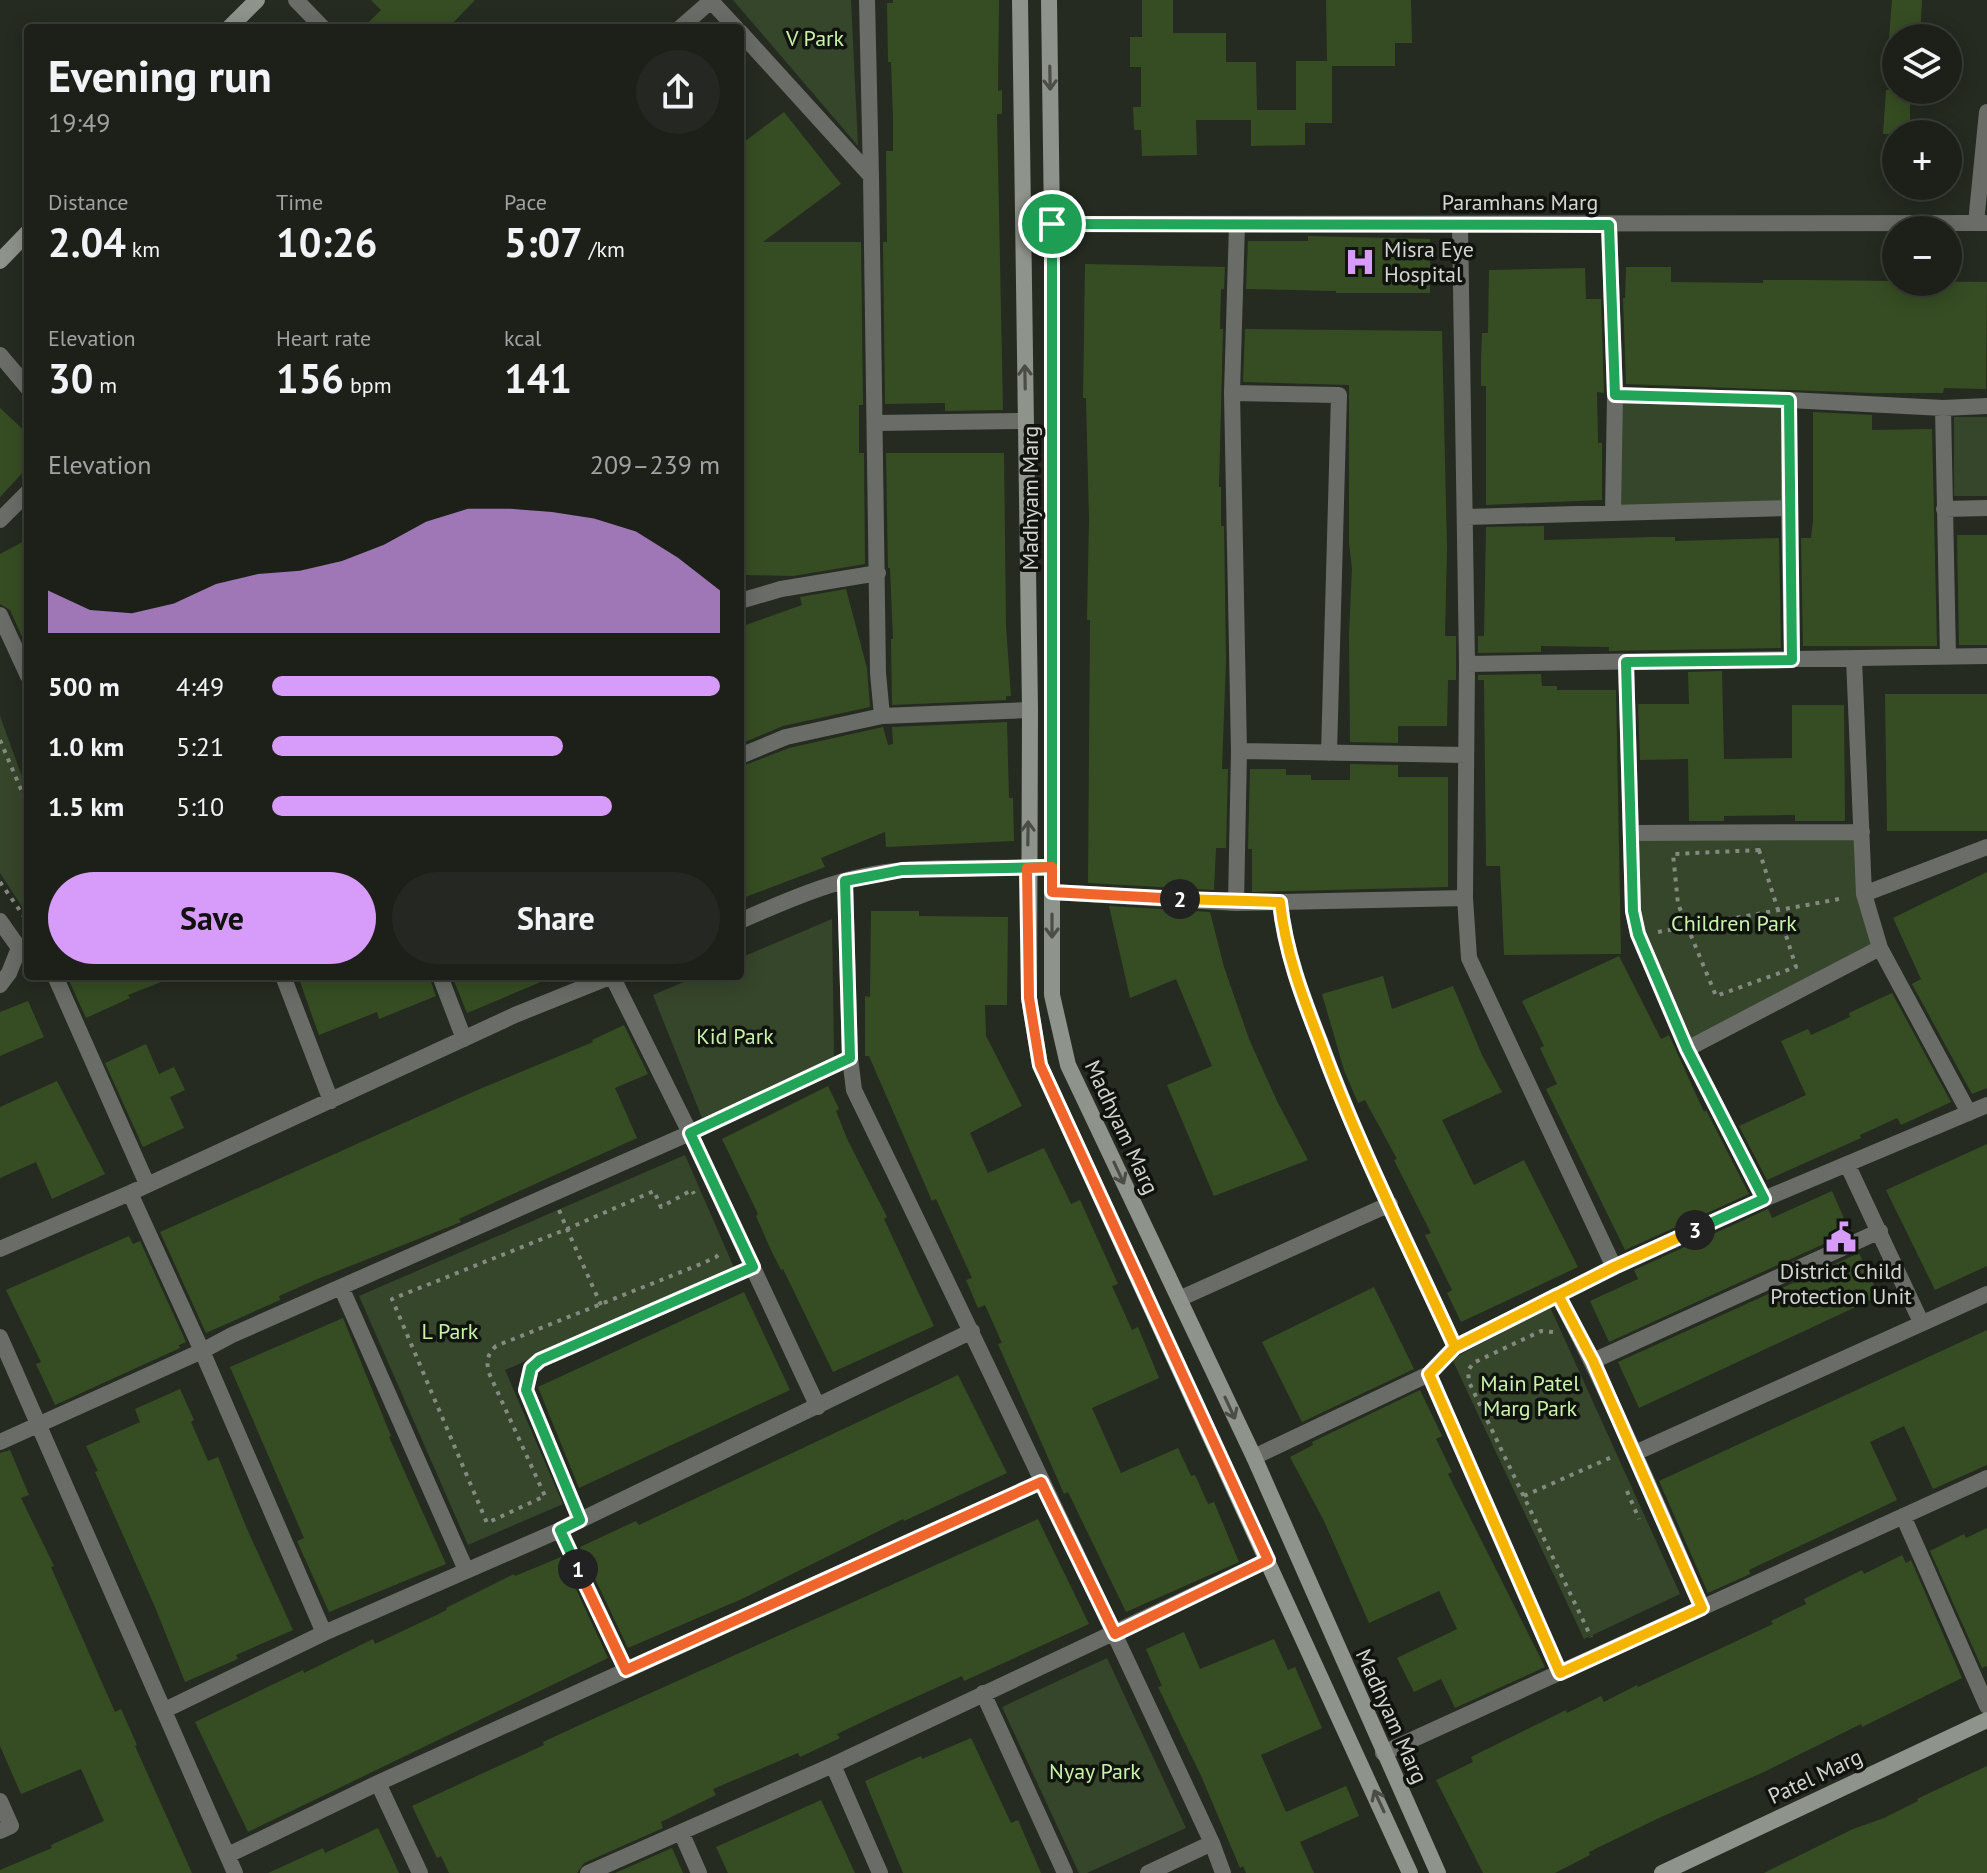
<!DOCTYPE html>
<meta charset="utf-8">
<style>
body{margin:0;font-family:"PT Sans",sans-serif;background:#252822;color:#f1f3f6;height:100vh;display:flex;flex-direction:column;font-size:30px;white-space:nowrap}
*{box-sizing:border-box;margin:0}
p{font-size:26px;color:#a0a3a2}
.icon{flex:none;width:44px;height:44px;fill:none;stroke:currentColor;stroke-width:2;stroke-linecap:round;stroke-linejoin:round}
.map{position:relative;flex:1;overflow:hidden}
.details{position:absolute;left:24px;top:24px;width:720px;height:956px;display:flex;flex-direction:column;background:#1c2019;border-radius:8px;box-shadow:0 4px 20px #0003,0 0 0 2px #3a3e38}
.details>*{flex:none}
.controls{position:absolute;left:1882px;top:24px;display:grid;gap:16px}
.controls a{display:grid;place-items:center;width:80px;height:80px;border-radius:50%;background:#1c2019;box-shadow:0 4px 20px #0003,0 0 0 2px #3a3e38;font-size:40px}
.pin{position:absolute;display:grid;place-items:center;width:68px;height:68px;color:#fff;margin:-34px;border:4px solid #fff;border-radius:50%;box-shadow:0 2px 8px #0007}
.km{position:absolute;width:40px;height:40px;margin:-20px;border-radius:50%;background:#222;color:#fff;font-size:22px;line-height:40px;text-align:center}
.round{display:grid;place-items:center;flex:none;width:84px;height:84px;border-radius:42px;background:#252822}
.headline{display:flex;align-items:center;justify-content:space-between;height:136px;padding:0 24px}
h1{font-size:44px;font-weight:600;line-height:60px}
.stats{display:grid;grid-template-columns:repeat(3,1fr);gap:12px;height:136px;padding:8px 24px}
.stats div{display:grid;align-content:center}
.stats b{font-size:40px;font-weight:600}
.stats small{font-size:22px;font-weight:400}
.stats p{font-size:22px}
.chart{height:224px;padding:16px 24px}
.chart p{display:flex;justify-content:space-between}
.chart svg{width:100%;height:144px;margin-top:8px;fill:#d79bf9;opacity:.7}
.button{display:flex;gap:16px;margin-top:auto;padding:16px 24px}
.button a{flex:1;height:92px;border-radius:48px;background:#d79bf9;color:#111;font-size:32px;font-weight:600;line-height:92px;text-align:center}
.button a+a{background:#252822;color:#f1f3f6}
ul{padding:0 24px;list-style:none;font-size:26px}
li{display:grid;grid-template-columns:128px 96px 1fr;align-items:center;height:60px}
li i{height:20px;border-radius:10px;background:#d79bf9}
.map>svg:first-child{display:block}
.green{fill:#36462a}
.building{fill:#364d23}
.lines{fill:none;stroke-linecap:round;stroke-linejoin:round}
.path{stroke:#848981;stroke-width:4;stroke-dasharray:4 6;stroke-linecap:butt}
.street{stroke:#6a6d67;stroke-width:16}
.secondary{stroke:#8e938b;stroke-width:16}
.oneway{stroke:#494d46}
.split-1-casing{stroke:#fff;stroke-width:16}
.split-2-casing{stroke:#fff;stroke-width:16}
.split-3-casing{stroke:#fff;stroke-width:16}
.split-4-casing{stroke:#fff;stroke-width:16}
.split-1{stroke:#22a559;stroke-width:10}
.split-2{stroke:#f0652b;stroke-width:10}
.split-3{stroke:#f5b400;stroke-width:10}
.split-4{stroke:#22a559;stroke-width:10}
.labels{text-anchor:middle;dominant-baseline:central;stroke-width:7;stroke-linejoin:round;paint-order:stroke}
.park-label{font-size:22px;fill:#c9f2ab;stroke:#10130e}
.street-label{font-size:22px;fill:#d2d6d0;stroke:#10130e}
.poi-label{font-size:22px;fill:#d2d6d0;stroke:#10130e;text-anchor:start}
</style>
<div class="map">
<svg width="1987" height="1873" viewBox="0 0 1987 1873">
<rect width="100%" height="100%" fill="#252b21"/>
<path class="green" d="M733,0H851L858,146Z
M1615,395L1788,406L1785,509L1621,513Z
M1954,417H1987V496H1954Z
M0,716L28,793V916L0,873Z
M1862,832L1880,948L1687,1049L1638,934L1631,833Z
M832,919L834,1058L702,1118L653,995L698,976H740V958Z
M685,1155L735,1270L505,1370L563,1504L468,1545L359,1296Z
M1550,1307L1680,1594L1584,1639L1452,1359Z
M1107,1658L1186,1828L1087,1873H1079L1002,1707Z"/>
<path class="building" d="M371,0H475L448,28H363L381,10Z
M893,0H999L998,91L1002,90V114H997L1003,410L945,411V403L885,404L883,242H887L886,151H893V118L891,62H888L887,3H893Z
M1142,0H1173V33H1226V62H1256L1257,110H1296V61H1327L1326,0H1411L1412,43H1395V66H1332V123H1305V145L1251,146V120H1196L1197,155L1142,156L1141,130H1134L1133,107H1141V67H1130V37H1142Z
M1892,0H1922L1920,38H1889Z
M1886,90H1910V134H1883Z
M784,112L841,184L763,242H861L863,405H859V453H864L865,564L793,576L745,575L741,431L744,216L740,218V145Z
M1308,236L1430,239V293H1336V291L1246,289L1248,241H1308Z
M1085,264L1225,267L1224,289H1221L1220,329H1223L1219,487H1221V526H1224L1226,661L1222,769H1228L1226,848H1216L1214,890L1088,883L1090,620H1087L1089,519L1086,398H1083Z
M1626,267H1671V282L1763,283V280H1804L1987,282L1986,389L1944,388L1943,393H1872L1626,384L1623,298H1625Z
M1585,268L1586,299H1601L1604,393L1597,392L1598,443H1602V500L1486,505V386H1481V358L1482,333H1488L1489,270Z
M1245,329L1442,331L1447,548L1445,636H1456V680H1448L1447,726H1398V743L1350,742L1349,635L1352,568L1349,544V385L1243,382Z
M0,408L28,434V467L0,497Z
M1813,412L1872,415V430L1932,429L1937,646H1803L1801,538H1811L1813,521Z
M886,453H1004L1006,626L1011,696H1006V700L892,705L891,639H893L890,568H888Z
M1544,526V540L1654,537H1675V541L1779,538L1781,648L1609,651V647L1541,646V652L1478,653V636H1484L1486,527Z
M1957,535H1987V645H1959Z
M28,539V650L10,610L0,604V554Z
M846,589L867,668L870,707L783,726L740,744V627L802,605L800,597Z
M1722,671L1724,759L1792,758V705H1844L1845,821H1795V815L1724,816V821H1689L1688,759L1640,760L1638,704H1689L1688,672Z
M1541,674L1542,686H1557V690H1616L1621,954L1504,955L1500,866H1486L1484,680H1478V675Z
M1885,694H1987V831H1887Z
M1007,722L1009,798H1013L1014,841L886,847L885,832L821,858L825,867L740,899V767L789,748L883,727L888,745L893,744L892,727Z
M1350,764L1398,765V777H1448V887L1252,892V849H1248L1250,769H1286V775H1311V780H1350Z
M1987,872V1088L1972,1094L1912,984L1921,979L1893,918Z
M1109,906L1210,912L1224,967L1249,1039L1277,1101L1308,1160L1214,1196L1167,1085L1212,1066L1176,979L1130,998Z
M871,911H919V916L1008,917L1007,1005H985L986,1036L1022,1106L970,1133L988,1173L1044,1148L1071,1204L1080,1200L1118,1284L1112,1286L1132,1330L1138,1327L1159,1378L1092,1408L1121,1473L1178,1448L1191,1476L1195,1475L1208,1504L1214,1502L1239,1562L1126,1612L1068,1492L1064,1494L998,1344L1002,1343L985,1305L978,1308L966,1280L972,1278L936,1199L932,1201L869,1056H865V996L870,997Z
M1619,956L1661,1039L1669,1035L1704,1112L1706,1110L1749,1194L1625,1250L1546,1089L1557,1084L1540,1048L1544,1046L1522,1001Z
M67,976H174V977L128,995L130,998L86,1018Z
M298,976H429L436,996L379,1019L377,1012L319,1035Z
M452,976H555L467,1013Z
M1383,976L1392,1009L1453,986L1482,1055L1502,1092L1442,1120L1474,1185L1524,1160L1578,1267L1461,1322L1447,1293L1452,1290L1425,1235L1431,1233L1394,1160L1397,1159L1365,1100L1358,1103L1344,1070L1322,994Z
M1892,993L1951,1102L1901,1125L1897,1118L1860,1135L1861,1138L1767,1180L1739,1126L1806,1095L1781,1041L1808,1029L1811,1035L1850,1017L1849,1013Z
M28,1001L44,1037L0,1056V1012Z
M624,1025L648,1074L615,1088L637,1138L493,1203L459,1219L461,1222L315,1280L279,1296L280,1300L206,1333L160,1232L482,1088L593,1042L592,1040Z
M146,1044L159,1074L174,1067L185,1090L170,1097L184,1128L143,1147L105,1063Z
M57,1081L105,1174L52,1199L36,1162L0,1178V1107Z
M828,1086L839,1109L836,1111L848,1141L887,1217L884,1219L934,1326L833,1372L783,1269L781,1270L770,1248L756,1216L758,1214L722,1139Z
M1987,1144V1266L1935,1290L1886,1190Z
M1832,1191L1850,1232L1609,1342L1590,1301L1638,1279L1634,1270L1768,1209L1772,1218Z
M129,1236L133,1244L140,1241L186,1342L179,1345L180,1348L55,1405L36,1364L41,1362L6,1290Z
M1859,1253L1879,1296L1639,1408L1618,1362Z
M1374,1287L1414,1369L1302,1422L1262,1342Z
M744,1292L790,1390L579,1488L538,1387Z
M343,1318L391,1436L389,1437L446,1564L329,1612L297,1541L304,1538L230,1367Z
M1987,1330V1465L1933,1489L1904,1426L1870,1442L1897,1500L1749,1570L1750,1574L1708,1593L1659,1481Z
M958,1375L1007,1473L904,1521L903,1519L744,1598L628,1648L580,1547L636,1521L639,1525Z
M180,1389L194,1420L191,1422L208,1461L218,1457L247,1529L293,1630L236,1655L238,1659L185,1682L155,1607L95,1472L98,1471L86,1446L140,1422L135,1409Z
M1420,1390L1442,1436L1436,1439L1452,1472L1448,1474L1545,1667L1455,1708L1441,1679L1414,1692L1397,1658L1457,1629L1439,1591L1369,1623L1324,1521L1290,1457L1313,1445L1312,1442Z
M10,1450L29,1495L21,1498L54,1566L51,1567L115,1712L121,1709L137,1745L135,1746L192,1873H0V1870L52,1848L51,1845L104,1821L81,1769L21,1794L0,1746V1453Z
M1038,1519L1089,1624L964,1681L962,1676L885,1711L837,1734L840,1738L800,1757L798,1753L713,1789L716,1795L661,1822L663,1828L584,1863L577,1873H449L441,1856L437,1858L412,1806L544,1745L543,1742L584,1723Z
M1987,1528V1666L1982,1668L1930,1551L1964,1534L1966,1538Z
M1902,1555L1906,1563L1911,1560L1962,1678L1862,1727L1861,1724L1764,1772L1661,1817L1589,1852L1590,1855L1555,1873H1483L1436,1780L1473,1762L1471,1757L1566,1710L1567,1713L1601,1696L1604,1702L1637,1685L1638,1687L1773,1624L1771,1621L1806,1604L1804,1599L1862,1570L1864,1574Z
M561,1557L608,1658L248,1832L195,1722L303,1670L304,1673L373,1639L375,1644L447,1610L446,1608L514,1574L515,1576Z
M1184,1632L1200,1669L1274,1639L1288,1670L1295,1667L1322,1728L1261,1755L1286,1812L1346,1786L1359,1816L1300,1842L1314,1873H1246L1243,1866L1240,1868L1202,1778L1158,1687L1162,1686L1146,1649Z
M971,1738L1011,1823L1018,1820L1041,1873H903L865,1781L921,1756L922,1759Z
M1987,1766V1873H1764L1853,1829L1884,1818L1918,1801L1917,1799Z
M821,1800L855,1873H728L716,1847Z
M378,1828L399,1873H268L323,1848L325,1853Z
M672,1848L683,1873H615Z"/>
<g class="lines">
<path class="path" d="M0,740L28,806
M1759,850L1796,967L1716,996L1678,904L1673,854Z
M0,882L23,915L28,911
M1658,932L1845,898
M559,1210L567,1229L654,1191L661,1207L692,1190L694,1194
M601,1305L567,1229L392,1299L487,1523L545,1496L489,1373C486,1361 487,1355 496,1346L701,1264L716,1257L722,1251
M1553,1332L1541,1331L1473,1363L1468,1371L1469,1382L1591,1637
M1627,1491L1639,1519
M1524,1496L1612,1457"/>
<path class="street" d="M296,0L323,28
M867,0L871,176
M711,1L736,28
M680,28L712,0
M740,32L871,176L878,673L882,716
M1976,223L1987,112
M1052,224L1987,223
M1460,225L1467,664L1465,898L1469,958L1614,1267
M1609,225L1615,395L1613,513
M0,355L28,388
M1232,393L1339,395L1329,753
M1615,395L1789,400
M1943,408L1948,657
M875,423L1025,421
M1789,508L1792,660
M1944,509L1987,508
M1466,517L1789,508V400L1943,408L1987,406
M0,520L28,492
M740,601L781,589L878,573
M0,615L28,676
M1854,659L1864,894L1880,948L1969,1113
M1626,662L1633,911L1638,934L1687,1049L1764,1199
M1467,664L1987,656
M1239,751L1465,755
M740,756L786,737L882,716L1030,710
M1631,833L1862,832
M845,881L850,1058L854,1090C976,1340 1095,1591 1212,1843L1223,1873
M1052,892L1236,903L1465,898
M1864,894L1987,847
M1280,902C1285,951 1302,995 1320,1041C1358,1146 1409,1246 1455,1347
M1236,903L1239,751L1232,393L1237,224
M0,921L19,948L9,973L0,985
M740,921C792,898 847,874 904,870C953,866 1003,869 1052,867
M55,976L147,1184
M283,976L331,1101
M440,976L464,1039
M612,976L690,1133L818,1407
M1687,1049L1880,948
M1848,1166L1921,1322
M130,1193L202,1351L232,1335L690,1133L850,1058
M0,1249L130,1193L515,1015L612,976
M341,1287L466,1570
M1558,1295C1611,1397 1657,1502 1702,1608
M1179,1299L1390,1204
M0,1337L235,1873
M1593,1361L1880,1231
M1429,1374L1560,1673
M0,1442L202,1351L324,1633
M1635,1453L1987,1294
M1254,1457L1429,1374L1455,1347L1614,1267L1764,1199L1987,1105
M1903,1516L1987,1706
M580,1520L526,1390L531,1368L540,1360L753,1267
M560,1530L626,1670
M983,1693L1065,1873
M165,1710L324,1633L560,1530L972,1331
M1383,1753L1987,1478
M833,1765L880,1873
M378,1783L420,1873
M0,1801L11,1826L0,1831
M681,1832L699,1873
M228,1855L378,1783L1041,1482
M588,1873L833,1765L1268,1560
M1148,1873L1212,1843"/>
<path class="secondary" d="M1020,0L1030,710L1029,998L1040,1065L1410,1873
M1049,0L1052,224V995L1068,1065L1254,1457L1438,1873
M229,28L257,0
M0,261L28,232
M1662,1873L1987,1720"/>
</g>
<defs><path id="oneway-shaft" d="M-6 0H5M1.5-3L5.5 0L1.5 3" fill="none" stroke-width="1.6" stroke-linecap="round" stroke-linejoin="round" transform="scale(2)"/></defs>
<g class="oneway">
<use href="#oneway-shaft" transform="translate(1050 78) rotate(89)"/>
<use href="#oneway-shaft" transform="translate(1025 377) rotate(-91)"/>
<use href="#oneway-shaft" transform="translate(1028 833) rotate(-89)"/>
<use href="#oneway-shaft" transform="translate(1052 926) rotate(90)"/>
<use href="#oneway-shaft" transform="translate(1119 1173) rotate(65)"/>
<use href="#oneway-shaft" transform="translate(1230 1408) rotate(65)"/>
<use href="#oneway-shaft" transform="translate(1379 1801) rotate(-115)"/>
</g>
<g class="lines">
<g class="split-1-casing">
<path id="split-1" d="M578,1569L560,1530L580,1520L526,1390L531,1368L540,1360L753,1267L690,1133L850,1058L845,881L902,870L1052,867V224"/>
</g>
<g class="split-2-casing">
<path id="split-2" d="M578,1569L626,1670L1041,1482L1115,1634L1268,1560L1040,1065L1029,998L1027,868L1052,867V892L1180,899"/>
</g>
<g class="split-3-casing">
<path id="split-3" d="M1180,899L1280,902C1285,951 1302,996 1320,1042C1358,1146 1409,1246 1455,1347L1558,1295L1593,1361L1702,1608L1560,1673L1429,1374L1455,1347L1614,1267L1695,1230"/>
</g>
<g class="split-4-casing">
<path id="split-4" d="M1052,224L1609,225L1615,395L1789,400L1792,660L1626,662L1633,911L1638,934L1687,1049L1764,1199L1695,1230"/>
</g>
<use href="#split-1" class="split-1"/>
<use href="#split-2" class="split-2"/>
<use href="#split-3" class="split-3"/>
<use href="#split-4" class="split-4"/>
</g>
<defs>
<g id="hospital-bare" transform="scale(2.4)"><path d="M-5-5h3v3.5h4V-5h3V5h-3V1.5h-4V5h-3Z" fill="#d79bf9" stroke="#10130e" stroke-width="2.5" paint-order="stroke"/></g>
<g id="civic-bare" transform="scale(2.4)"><path d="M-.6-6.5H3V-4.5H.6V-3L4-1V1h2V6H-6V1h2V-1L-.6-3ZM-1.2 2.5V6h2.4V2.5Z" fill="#d79bf9" stroke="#10130e" stroke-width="2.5" paint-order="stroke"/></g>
</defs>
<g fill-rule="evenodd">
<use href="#hospital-bare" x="1360" y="262"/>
<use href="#civic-bare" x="1841" y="1237"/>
</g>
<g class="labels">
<g class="park-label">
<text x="815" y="38">V Park</text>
<text x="1734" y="923">Children Park</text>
<text x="735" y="1036">Kid Park</text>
<text x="450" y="1331">L Park</text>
<text x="1530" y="1383">Main Patel<tspan x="1530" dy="25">Marg Park</tspan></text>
<text x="1095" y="1771">Nyay Park</text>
</g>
<g class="street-label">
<text x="1520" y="202">Paramhans Marg</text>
<text transform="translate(1030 498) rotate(-90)">Madhyam Marg</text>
<text transform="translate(1122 1127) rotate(65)">Madhyam Marg</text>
<text transform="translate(1392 1716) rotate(66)">Madhyam Marg</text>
<text transform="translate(1815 1776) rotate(-25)">Patel Marg</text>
</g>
<g class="poi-label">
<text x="1384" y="249">Misra Eye<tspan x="1384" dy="25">Hospital</tspan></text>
<text x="1841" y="1271" text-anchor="middle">District Child<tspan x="1841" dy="25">Protection Unit</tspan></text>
</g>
</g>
</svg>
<div class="controls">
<a><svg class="icon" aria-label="layers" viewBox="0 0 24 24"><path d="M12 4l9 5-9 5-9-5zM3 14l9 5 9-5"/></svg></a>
<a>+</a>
<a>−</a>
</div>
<div class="pin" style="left:1052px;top:224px;background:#1e9e55"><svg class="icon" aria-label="arrive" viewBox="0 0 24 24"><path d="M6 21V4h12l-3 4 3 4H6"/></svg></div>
<b class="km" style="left:578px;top:1569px">1</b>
<b class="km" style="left:1180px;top:899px">2</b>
<b class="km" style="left:1695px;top:1230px">3</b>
<section class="details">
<div class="headline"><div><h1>Evening run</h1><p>19:49</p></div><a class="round"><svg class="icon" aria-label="share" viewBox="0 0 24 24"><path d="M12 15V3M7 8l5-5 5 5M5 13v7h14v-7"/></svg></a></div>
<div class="stats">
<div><p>Distance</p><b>2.04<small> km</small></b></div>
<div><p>Time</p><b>10:26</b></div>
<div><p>Pace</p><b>5:07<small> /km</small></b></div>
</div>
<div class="stats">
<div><p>Elevation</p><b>30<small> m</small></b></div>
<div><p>Heart rate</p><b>156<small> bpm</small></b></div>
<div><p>kcal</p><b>141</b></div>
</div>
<div class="chart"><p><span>Elevation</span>209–239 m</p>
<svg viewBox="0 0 160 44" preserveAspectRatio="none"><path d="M0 44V31L10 37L20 38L30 35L40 29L50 26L60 25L70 22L80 17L90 10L100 6L110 6L120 7L130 9L140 13L150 21L160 31V44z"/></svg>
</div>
<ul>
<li><b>500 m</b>4:49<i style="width:100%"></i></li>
<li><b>1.0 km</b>5:21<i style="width:65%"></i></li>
<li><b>1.5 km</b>5:10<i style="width:76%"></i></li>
</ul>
<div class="button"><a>Save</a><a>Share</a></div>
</section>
</div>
